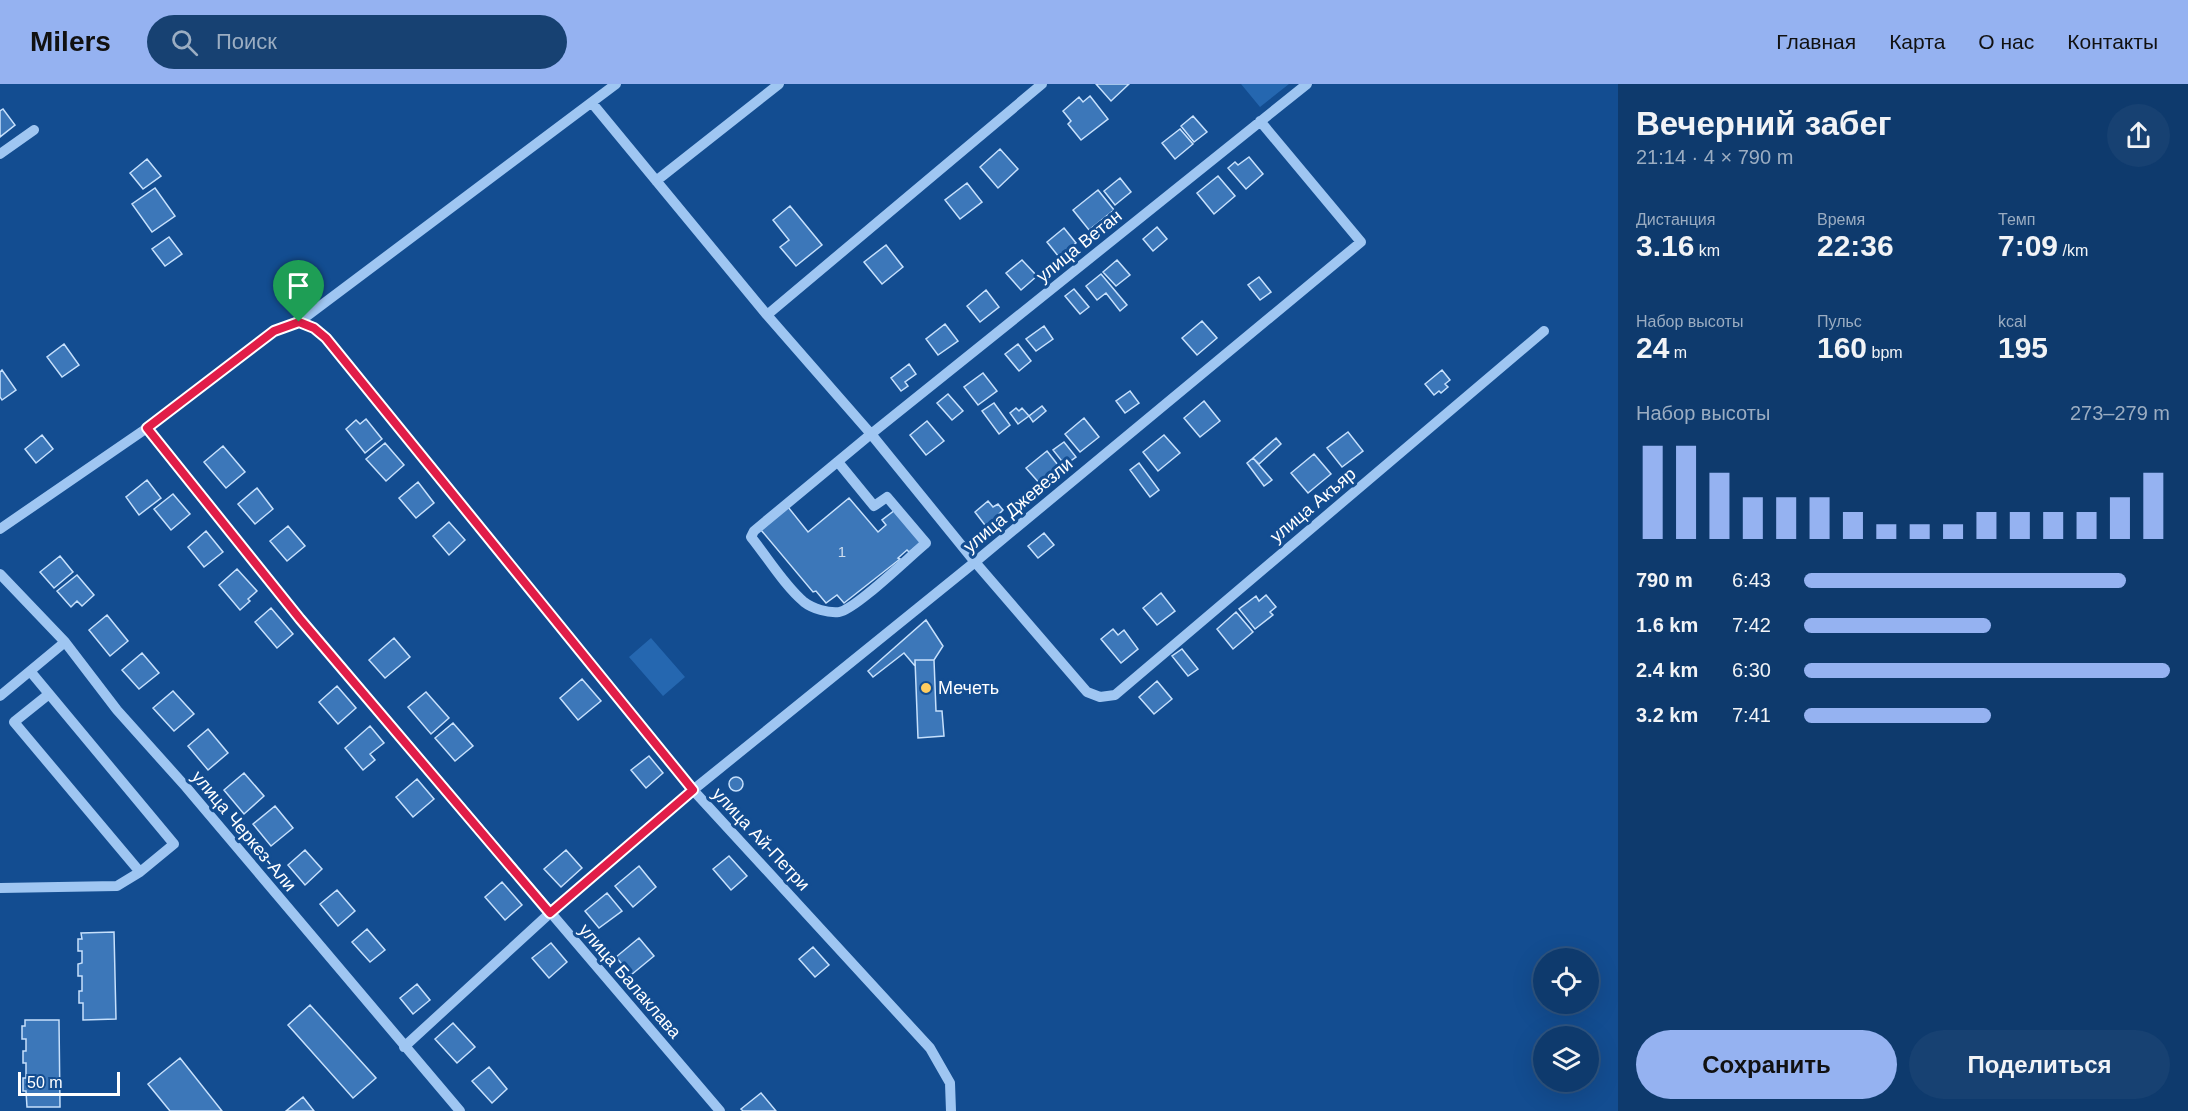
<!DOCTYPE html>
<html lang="ru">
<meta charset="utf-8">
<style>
body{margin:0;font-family:Arial,sans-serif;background:#174172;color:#f1f3f6;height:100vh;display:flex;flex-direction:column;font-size:22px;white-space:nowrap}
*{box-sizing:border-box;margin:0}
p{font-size:20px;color:#9badc2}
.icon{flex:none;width:33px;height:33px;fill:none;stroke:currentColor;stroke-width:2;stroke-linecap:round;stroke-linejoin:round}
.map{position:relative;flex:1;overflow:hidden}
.panel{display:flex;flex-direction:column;background:#0e3a6d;width:570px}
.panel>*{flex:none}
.tools{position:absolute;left:1533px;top:864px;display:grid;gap:12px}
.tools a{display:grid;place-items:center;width:66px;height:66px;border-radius:50%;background:#0e3a6d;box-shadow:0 6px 24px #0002,0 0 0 2px #2e5480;font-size:30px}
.scale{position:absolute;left:18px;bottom:15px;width:102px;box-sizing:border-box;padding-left:6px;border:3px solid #fff;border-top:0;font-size:16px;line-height:21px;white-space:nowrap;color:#fff;-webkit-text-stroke:4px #134d91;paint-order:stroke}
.pin{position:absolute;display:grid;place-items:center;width:51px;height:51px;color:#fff;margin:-62px -26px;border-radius:50% 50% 50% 0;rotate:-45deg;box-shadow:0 0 6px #0007}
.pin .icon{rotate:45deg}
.round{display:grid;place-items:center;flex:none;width:63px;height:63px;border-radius:32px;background:#174172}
.summary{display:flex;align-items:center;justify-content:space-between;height:102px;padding:0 18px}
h1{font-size:33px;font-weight:700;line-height:45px}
.stats{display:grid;grid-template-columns:repeat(3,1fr);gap:9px;height:102px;padding:6px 18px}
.stats div{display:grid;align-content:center}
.stats b{font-size:30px;font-weight:700}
.stats small{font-size:16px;font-weight:400}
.stats p{font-size:16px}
.chart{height:168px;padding:12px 18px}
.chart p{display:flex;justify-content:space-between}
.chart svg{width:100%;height:108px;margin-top:6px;stroke:#95b2f1;stroke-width:6}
.cta{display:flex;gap:12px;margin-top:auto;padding:12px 18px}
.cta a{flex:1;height:69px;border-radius:36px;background:#95b2f1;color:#111;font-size:24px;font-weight:700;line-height:69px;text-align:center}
.cta a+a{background:#174172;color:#f1f3f6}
ul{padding:0 18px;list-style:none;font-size:20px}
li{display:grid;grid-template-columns:96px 72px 1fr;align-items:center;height:45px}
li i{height:15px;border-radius:8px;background:#95b2f1}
header{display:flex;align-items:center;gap:36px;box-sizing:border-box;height:84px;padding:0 30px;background:#95b2f1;color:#111}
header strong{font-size:28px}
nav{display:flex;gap:33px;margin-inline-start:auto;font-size:21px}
.search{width:420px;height:54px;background:#174172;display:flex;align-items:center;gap:15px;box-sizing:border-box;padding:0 21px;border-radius:33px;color:#9badc2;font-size:22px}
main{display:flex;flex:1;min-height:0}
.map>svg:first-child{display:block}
.green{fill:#2567b0}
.building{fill:#3c77b9;stroke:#c6e0fc;stroke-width:1.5}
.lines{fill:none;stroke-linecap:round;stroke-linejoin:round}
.minor{stroke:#9fc6f2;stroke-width:10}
.route-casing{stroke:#fff;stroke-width:12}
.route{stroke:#e11d48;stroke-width:8}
.poi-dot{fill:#ffcd60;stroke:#134d91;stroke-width:2}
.labels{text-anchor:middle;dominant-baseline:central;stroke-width:6;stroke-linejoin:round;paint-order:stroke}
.number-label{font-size:15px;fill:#ceddee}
.street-label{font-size:18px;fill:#fff;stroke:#134d91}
.poi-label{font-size:18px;fill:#fff;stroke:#134d91;text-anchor:start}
</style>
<header>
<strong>Milers</strong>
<div class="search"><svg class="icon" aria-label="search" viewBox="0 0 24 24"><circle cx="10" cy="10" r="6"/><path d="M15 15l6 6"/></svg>Поиск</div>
<nav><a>Главная</a><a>Карта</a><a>О нас</a><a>Контакты</a></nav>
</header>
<main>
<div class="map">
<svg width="1618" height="1027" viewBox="0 0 1618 1027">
<rect width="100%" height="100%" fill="#134d91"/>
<path class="green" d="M1241,0H1289L1260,23Z
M651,554L685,593L663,612L629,573Z"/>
<path class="building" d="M1096,0H1129L1111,17Z
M1090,12L1108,35L1081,56L1068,40L1071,37L1063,27L1079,13L1083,18Z
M3,25L15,41L0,53V27Z
M1193,32L1207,48L1194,58L1181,42Z
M1180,45L1193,60L1175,75L1162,59Z
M1000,65L1018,85L998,104L980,83Z
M1249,73L1263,90L1246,105L1228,84L1235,78L1238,81Z
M147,75L161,92L143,105L130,89Z
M1218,92L1235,112L1214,130L1197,109Z
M1120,94L1131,108L1115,121L1104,107Z
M967,99L982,118L960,135L945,116Z
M155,104L175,132L152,148L132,120Z
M1098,106L1114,126L1089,146L1073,126Z
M790,122L822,161L796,182L780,163L789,156L773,136Z
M1157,143L1167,155L1153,167L1143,155Z
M1064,144L1076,159L1059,173L1047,158Z
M169,153L182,170L165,182L152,165Z
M886,161L903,183L882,200L864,178Z
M1022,176L1037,192L1021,206L1006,189Z
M1117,176L1130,191L1116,202L1103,188Z
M1101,190L1127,221L1120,227L1106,209L1097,216L1086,202Z
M1259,193L1271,208L1260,216L1248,201Z
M1074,205L1089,223L1080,230L1065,212Z
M986,206L999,223L980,238L967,222Z
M1202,237L1217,254L1197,271L1182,254Z
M945,240L958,257L938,271L926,255Z
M1044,242L1053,255L1036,267L1026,255Z
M64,260L79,281L62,293L47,273Z
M1018,260L1031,277L1019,287L1005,270Z
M909,280L916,290L905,298L908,302L901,307L891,294Z
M2,286L16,306L2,316L0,313V288Z
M1442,286L1450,296L1445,300L1448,303L1441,309L1439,307L1434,311L1425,300Z
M983,289L997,307L978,321L964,303Z
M1130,307L1139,319L1125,329L1116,317Z
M948,310L963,327L952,336L937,319Z
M1204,317L1220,337L1200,353L1184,334Z
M994,319L1010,341L999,350L982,327Z
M1042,322L1046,327L1033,338L1029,332Z
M1016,324L1019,327L1022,324L1029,332L1018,340L1010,329Z
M1084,334L1099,353L1080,368L1065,350Z
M366,335L382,355L365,369L346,345L356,336L360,340Z
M927,337L944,357L926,371L910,351Z
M1348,348L1363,367L1342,383L1327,364Z
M42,351L53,365L36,379L25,365Z
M1164,351L1180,369L1158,387L1143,368Z
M1276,354L1281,360L1259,380L1253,374Z
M1064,358L1076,373L1065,381L1053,366Z
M385,359L404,381L386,397L366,375Z
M223,362L245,388L226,404L204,378Z
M1047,367L1061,385L1041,401L1026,384Z
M1314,370L1331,390L1308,409L1291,389Z
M1253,374L1272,396L1264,402L1247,379Z
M1139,379L1159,406L1150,413L1130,386Z
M147,396L161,414L139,431L126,413Z
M418,398L434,419L416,434L399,414Z
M257,404L273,425L255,440L238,420Z
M173,410L190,430L171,446L154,425Z
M849,414L878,448L886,441L882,436L895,426L922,458L909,468L907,466L898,474L900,475L844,519L837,511L826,519L816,507L813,508L761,446L788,423L808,448Z
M988,417L993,423L998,420L1003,426L999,430L1002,434L988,445L975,428Z
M449,438L465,456L449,471L433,452Z
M288,442L305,462L287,477L270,457Z
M206,447L223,468L204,483L188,463Z
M1044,449L1054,461L1038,474L1028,462Z
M60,472L73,488L54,504L40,488Z
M237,485L257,507L248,515L250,517L240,526L219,501Z
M77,491L94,511L82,522L77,517L71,523L57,507Z
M1161,509L1175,527L1157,541L1143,524Z
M1266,511L1276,523L1270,528L1273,531L1255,545L1239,525L1256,512L1259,517Z
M271,524L293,550L277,564L255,538Z
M1236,528L1253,548L1233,565L1217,545Z
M107,531L128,557L110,572L89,546Z
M926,536L943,562L934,576H915V582L904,569L873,593L868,587Z
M1113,545L1118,551L1124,546L1138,565L1121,579L1101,555Z
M394,554L410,573L385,594L369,576Z
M1182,565L1198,585L1188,592L1172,572Z
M142,569L159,589L139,605L122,586Z
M915,576H934L936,627H942L944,652L918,654Z
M582,595L601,617L578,636L560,614Z
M1157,597L1172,615L1154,630L1139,613Z
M337,602L356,624L338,640L319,618Z
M173,607L194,630L174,647L153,624Z
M426,608L449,634L431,650L408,623Z
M453,639L473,662L455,677L435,654Z
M370,642L384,659L370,670L375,676L363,686L345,664Z
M208,645L228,669L208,686L188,662Z
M649,672L663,689L646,704L631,686Z
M244,689L264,712L244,730L224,706Z
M729 700a7 7 0 1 1 14 0a7 7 0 1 1-14 0Z
M417,695L434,715L413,733L396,713Z
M275,722L293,744L271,762L253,740Z
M305,766L322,785L305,801L288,781Z
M566,766L582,784L561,803L544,785Z
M729,772L747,792L731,806L713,785Z
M639,782L656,803L633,823L615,802Z
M502,798L522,821L505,836L485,813Z
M337,806L355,827L338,842L320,820Z
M607,809L622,827L599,844L585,827Z
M367,845L385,866L370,878L352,858Z
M114,848L116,935L83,936V919H79V907H82V892H78V880L82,879V867H78V855H82L81,849Z
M639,854L654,872L631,891L616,873Z
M551,859L567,878L549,894L532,874Z
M813,863L829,881L815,893L799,875Z
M417,900L430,916L413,930L400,914Z
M310,921L376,994L353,1014L288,941Z
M25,936H59L60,1023H27L26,1007H23V994H26V979H23V967H26V955H22V942H25Z
M453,939L475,963L457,979L435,955Z
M180,974L222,1027H170L148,1000Z
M489,983L507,1005L492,1019L472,997Z
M761,1009L776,1027H743L741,1025Z
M303,1013L314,1027H286Z"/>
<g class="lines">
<path class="minor" d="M592,19L767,231L871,350L975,478L1087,608L1100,613L1115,611L1544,247
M0,70L34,46
M656,97L779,0
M767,231L1042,0
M299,238L314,244L326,254L693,706L930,964L950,999L951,1027
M147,344L300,535L720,1027
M838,378L874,422L887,413L926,459C910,472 855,526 839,528C828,529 813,525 804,518C784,501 768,474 751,453L754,447L871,350L1307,0
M0,445L147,344L274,247L299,238L616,0
M0,490L65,558L117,626L186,703L460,1027
M30,587L174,760L140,788L14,638L49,610
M0,612L65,558
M0,804L117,802L140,788
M404,963L550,829L693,706L975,478L1361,158L1260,37"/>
</g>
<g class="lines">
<g class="route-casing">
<path id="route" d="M299,238L314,244L326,254L693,706L550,829L300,535L147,344L274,247Z"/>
</g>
<use href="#route" class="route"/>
</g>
<circle class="poi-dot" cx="926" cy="604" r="6"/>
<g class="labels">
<g class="number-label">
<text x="842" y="467">1</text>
</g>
<g class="street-label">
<text transform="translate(1079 162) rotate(-39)">улица Ветан</text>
<text transform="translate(1018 421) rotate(-40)">улица Джевезли</text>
<text transform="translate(1313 421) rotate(-40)">улица Акъяр</text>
<text transform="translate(244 747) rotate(50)">улица Черкез-Али</text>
<text transform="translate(761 755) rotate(47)">улица Ай-Петри</text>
<text transform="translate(630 897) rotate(49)">улица Балаклава</text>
</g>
<g class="poi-label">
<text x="938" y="604">Мечеть</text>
</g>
</g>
</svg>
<div class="tools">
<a><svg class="icon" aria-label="locate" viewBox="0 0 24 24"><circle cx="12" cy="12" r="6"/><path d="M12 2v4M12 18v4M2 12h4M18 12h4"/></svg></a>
<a><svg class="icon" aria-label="layers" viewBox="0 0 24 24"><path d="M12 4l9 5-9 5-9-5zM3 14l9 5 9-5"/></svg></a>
</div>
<div class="scale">50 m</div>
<div class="pin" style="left:299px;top:238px;background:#1e9e55"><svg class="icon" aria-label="arrive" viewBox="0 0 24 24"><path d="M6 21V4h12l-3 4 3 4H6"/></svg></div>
</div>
<section class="panel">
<div class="summary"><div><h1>Вечерний забег</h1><p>21:14 · 4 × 790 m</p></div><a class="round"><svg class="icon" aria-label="share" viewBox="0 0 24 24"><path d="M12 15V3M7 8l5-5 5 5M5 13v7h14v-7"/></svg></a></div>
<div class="stats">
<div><p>Дистанция</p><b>3.16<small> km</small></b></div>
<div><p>Время</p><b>22:36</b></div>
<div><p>Темп</p><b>7:09<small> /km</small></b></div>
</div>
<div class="stats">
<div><p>Набор высоты</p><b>24<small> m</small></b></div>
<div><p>Пульс</p><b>160<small> bpm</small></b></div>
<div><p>kcal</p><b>195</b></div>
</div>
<div class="chart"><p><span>Набор высоты</span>273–279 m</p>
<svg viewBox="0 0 160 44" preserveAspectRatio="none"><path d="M5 44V6M15 44V6M25 44V17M35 44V27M45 44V27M55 44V27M65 44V33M75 44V38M85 44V38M95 44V38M105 44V33M115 44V33M125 44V33M135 44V33M145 44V27M155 44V17"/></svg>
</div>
<ul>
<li><b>790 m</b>6:43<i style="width:88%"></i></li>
<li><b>1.6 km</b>7:42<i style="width:51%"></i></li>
<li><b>2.4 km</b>6:30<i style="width:100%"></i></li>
<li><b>3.2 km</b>7:41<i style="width:51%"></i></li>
</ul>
<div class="cta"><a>Сохранить</a><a>Поделиться</a></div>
</section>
</main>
